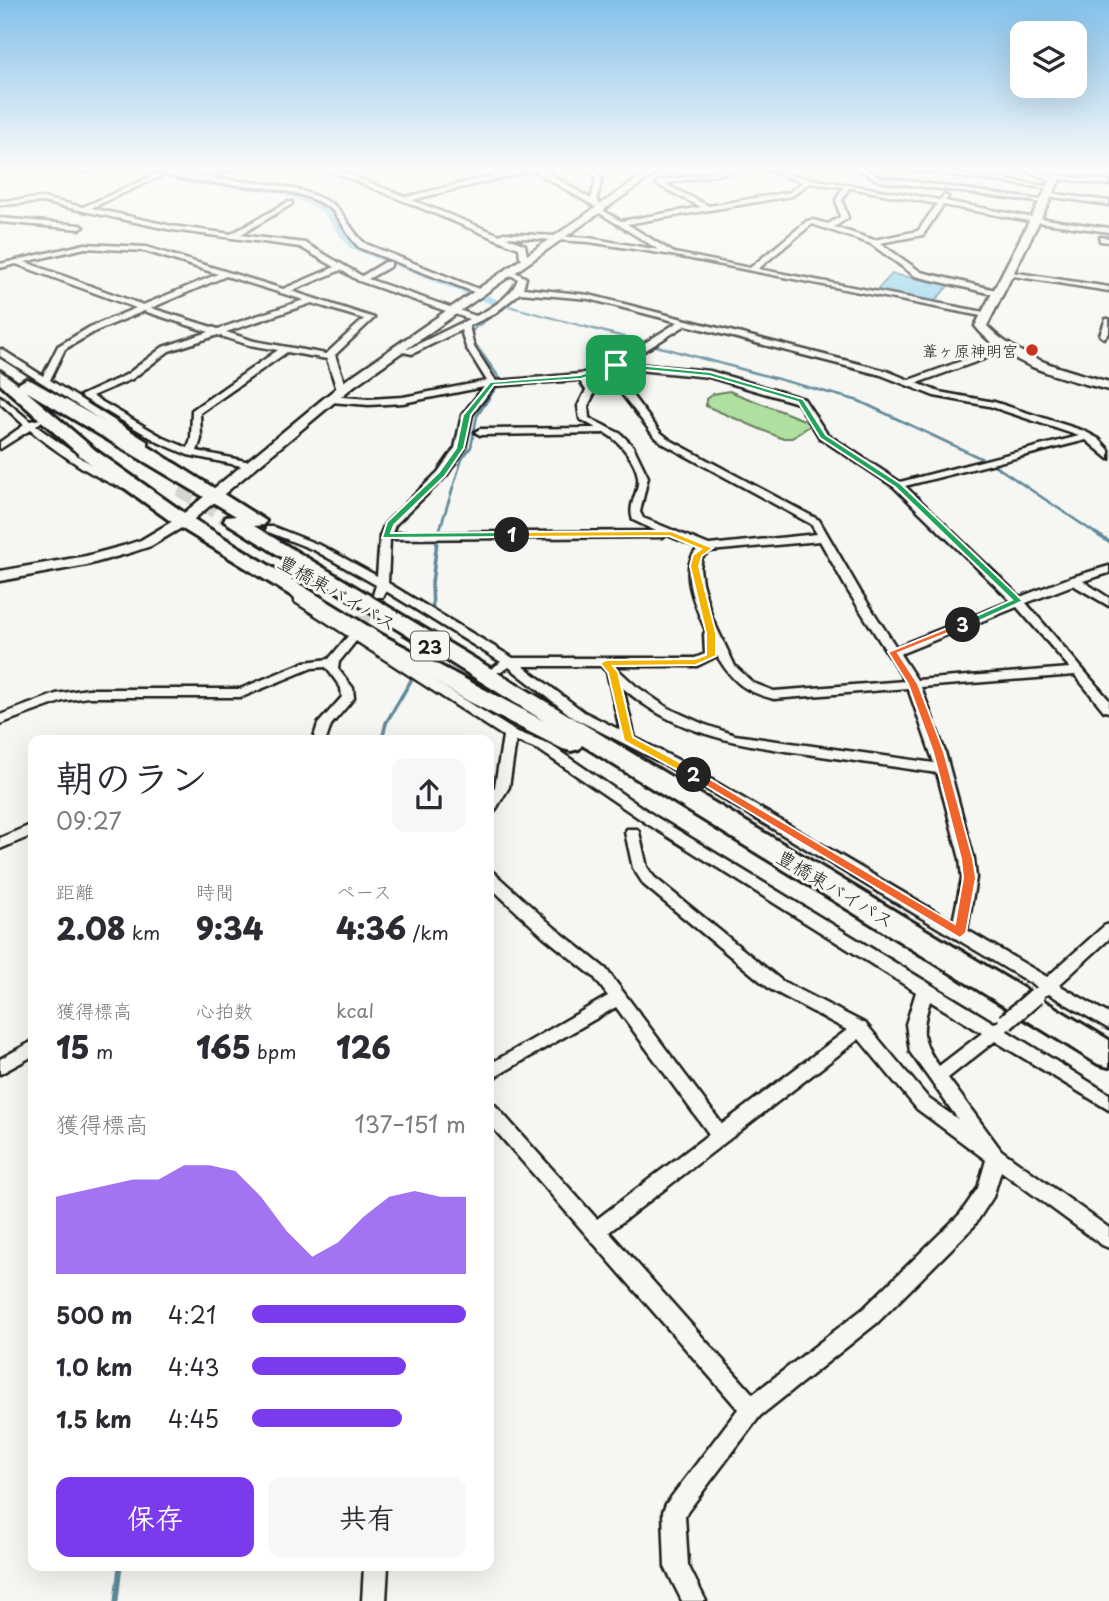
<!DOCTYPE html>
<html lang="ja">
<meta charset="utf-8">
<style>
body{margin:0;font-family:"Playpen Sans","Klee One",sans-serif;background:#f7f7f7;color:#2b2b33;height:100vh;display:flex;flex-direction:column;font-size:26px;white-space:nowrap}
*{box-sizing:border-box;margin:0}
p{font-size:23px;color:#7c7c81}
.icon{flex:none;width:38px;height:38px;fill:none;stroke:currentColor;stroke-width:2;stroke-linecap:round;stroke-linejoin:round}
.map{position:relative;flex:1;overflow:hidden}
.details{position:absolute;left:28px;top:735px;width:466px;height:836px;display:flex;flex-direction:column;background:#fff;border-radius:14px;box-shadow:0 7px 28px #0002}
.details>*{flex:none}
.buttons{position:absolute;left:1010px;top:21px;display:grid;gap:14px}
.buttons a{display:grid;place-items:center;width:77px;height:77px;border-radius:14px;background:#fff;box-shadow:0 7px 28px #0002;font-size:35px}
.pin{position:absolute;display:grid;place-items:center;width:60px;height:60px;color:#fff;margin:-30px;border-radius:14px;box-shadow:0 4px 10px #0006}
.km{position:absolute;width:35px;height:35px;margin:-18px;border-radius:50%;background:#222;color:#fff;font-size:19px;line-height:35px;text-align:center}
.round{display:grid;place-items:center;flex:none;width:74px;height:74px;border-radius:14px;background:#f7f7f7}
.summary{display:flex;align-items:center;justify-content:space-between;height:119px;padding:0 28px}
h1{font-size:38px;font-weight:800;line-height:52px}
.stats{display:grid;grid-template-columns:repeat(3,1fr);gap:10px;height:119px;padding:7px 28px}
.stats div{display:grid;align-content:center}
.stats b{font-size:30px;font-weight:800}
.stats small{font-size:19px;font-weight:400}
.stats p{font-size:19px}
.chart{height:196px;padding:14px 28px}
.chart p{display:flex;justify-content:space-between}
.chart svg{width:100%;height:126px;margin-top:7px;fill:#7c3aed;opacity:.7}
.action{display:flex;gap:14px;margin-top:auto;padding:14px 28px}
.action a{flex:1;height:80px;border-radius:14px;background:#7c3aed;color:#fff;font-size:28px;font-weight:800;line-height:80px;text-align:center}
.action a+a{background:#f7f7f7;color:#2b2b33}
ul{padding:0 28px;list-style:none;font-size:23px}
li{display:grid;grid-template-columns:112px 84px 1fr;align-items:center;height:52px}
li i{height:18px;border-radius:9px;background:#7c3aed}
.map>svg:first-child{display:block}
.green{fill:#b0e0a0;stroke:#667e5e;stroke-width:2}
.water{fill:#8bd1ec;stroke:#5f8999;stroke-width:2}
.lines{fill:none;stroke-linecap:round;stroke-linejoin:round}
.stream-far3{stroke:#5f8999;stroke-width:2}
.stream-far2{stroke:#5f8999;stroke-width:2.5}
.stream-far1{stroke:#5f8999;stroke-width:3.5}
.stream{stroke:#5f8999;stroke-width:5}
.river{fill:#8bd1ec;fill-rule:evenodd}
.street-tunnel{stroke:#d5d5d2;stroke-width:12;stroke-dasharray:12 6;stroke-linecap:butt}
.highway-tunnel{stroke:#d5d5d2;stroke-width:17;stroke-dasharray:17 8;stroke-linecap:butt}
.street-casing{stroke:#1c1c1c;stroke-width:5}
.secondary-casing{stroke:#1c1c1c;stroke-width:5}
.highway-casing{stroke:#1c1c1c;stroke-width:6}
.street{fill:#f6f6f2;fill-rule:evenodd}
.secondary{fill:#f6f6f2;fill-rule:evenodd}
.highway{fill:#f6f6f2;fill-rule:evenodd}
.street-bridge-casing{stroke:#1c1c1c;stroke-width:21;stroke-linecap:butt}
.street-bridge{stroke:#f6f6f2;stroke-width:16}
.split-1{fill:#22a559;stroke:#fff;stroke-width:2}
.split-2{fill:#f5b400;stroke:#fff;stroke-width:2}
.split-3{fill:#f0652b;stroke:#fff;stroke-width:2}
.split-4{fill:#22a559;stroke:#fff;stroke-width:2}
.poi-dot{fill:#c8321e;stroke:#f6f6f2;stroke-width:2.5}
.labels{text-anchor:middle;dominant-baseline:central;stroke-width:6;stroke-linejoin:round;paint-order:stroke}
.far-poi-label{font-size:16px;fill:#1c1c1c;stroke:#f6f6f2;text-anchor:end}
.shield{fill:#f6f6f2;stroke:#5d5d5c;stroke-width:2}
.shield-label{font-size:18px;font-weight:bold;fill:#1c1c1c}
.street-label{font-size:19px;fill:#1c1c1c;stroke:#f6f6f2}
</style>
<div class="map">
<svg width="1109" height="1601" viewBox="0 0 1109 1601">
<rect width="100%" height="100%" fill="#f6f6f2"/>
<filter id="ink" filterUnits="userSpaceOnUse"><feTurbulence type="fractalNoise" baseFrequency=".0143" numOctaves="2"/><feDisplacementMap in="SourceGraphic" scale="14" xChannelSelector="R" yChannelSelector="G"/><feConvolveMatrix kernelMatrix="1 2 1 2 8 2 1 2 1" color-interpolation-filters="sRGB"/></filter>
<g filter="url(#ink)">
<path class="green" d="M729,391L804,420L811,425L792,438H781L706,406V399L713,394Z"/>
<path class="water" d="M892,274L949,285L934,302L876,291Z"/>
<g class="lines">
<path class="stream-far3" d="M475,328L508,306L590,328"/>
<path class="stream-far2" d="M583,326L859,401L991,463L1098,535
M438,535L462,459L471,447L477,416L501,380L473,341L472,332L476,326"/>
<path class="stream-far1" d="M1095,533L1109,542
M433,613L432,583L438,533
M382,740L386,723L413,677"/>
<path class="stream" d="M116,1601L120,1566"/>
<path class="river" d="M133,168H150L190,178L287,188L329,206L358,244L514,306L504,309L350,248L321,210L281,193L190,184Z"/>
<path class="street-tunnel" d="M352,638L379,595"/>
<path class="highway-tunnel" d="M180,488L233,521"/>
<g class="street-casing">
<path id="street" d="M67,168H96L84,172Z
M149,168C167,168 184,175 202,177C245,183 293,181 332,204C344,211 352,234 366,244L486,292L479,294L360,248C347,237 339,213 327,206C272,175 204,194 149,168Z
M228,168H241L203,177L200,175Z
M324,168H333L406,197L524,168H540L591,199L596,179L587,168H593L602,179L597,198L599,204L605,208L604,211L621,221L701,207L656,184L658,181L737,168H752L665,184L709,206L790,192L803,182L759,168C777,168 793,177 811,179C854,186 897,192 939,200L945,195L948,197L945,201L1024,216L1109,228V232L1024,220L943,205L923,235L880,243L921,272L1000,291L1001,293L997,295L915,276L871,244L812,224L758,269L989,313V317H986L666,254L589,242L506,237L525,245L527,255L533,257L524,259L520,257L519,248L513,246ZM533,170L599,209L598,212L659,250L589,238L503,233L500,235L412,200ZM809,183L843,187L836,200L840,217L828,224L813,220L807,221L750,268L674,253L627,224L792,196ZM849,188H851L937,204L918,231L874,240L834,227L848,218L842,200Z
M856,168H864L881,177L1047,201L1044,203L879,181Z
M898,168H917L1054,187L1051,189Z
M157,174L159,177L91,208L172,226L231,234L288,202H292V204L240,235L305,243L362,276L385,262H391V266L368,279L476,316C492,308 512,296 518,279L507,273L506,271L510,269L526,278L523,288L589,295L887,371L909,380L1003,346H1009V350L917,383L939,392L994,402L1084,431L1099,439L1109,450V459L1086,440L905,486L1020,597L1069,578L1109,566V573L1083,581L1109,598V606L1073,585L1026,603L1109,700V712L1104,711L1075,675L921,687L945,752L974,859L976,878L967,930L1047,977L1104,926L1109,924V939L1059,985L1109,1014V1029L1049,994L1043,996L1037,994L1035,990L1037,987L668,766L574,718L509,667L501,672H493L491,669L501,662L386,591L383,597H375L373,595L376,585L314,550L266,531V527H274L322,546L377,576L380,536L385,524L438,472L455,448L462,415L484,387L403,403L369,405L330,402L325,399L330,396L369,399L403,397L487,381L466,347L461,330L412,354L394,350L398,347L408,349L469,319L359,281L341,270L291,291L374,318L335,355L347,390L345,392L337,390L327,359L287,352L200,413L201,439L197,451L255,463L256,465L251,468L188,455L160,443L80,396L126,375L163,347L209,332L144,311L96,331L65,349L50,380L148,442V451L143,454L138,451L140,445L0,356V349L3,350L43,376L58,346L90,327L136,308L16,264L0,268V264L85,244L146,247L283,289L335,267L300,247L172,230L42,202L0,205V201L42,198L83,207ZM85,248L145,251L218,274L143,305L25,262ZM226,276L304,300L218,329L151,308ZM520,293L589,299L678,322L613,363L580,374L496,381L474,347L469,326L494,314ZM312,303L364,319L326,354L254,341L226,332ZM686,325L881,375L934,396L989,406L1079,436L900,482L827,434L804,399L710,371L625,363ZM218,335L249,345L278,350L192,410L191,439L188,448L166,439L92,396L132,379L169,351ZM617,368L709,377L798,403L820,438L894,487L1011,601L896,647L860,591L819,520L670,440L660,432L612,369ZM605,372L654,436L664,444L811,524L817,534L709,545L643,518L640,512L648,477L633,446L621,434L589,418L588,406L596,390L586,378ZM579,380L586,390L578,406L580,419L596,428L480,429L475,432L480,435L605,433C619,440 636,461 638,477C640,492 627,504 633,520L656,531L392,533L395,525L446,476L465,448L472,415L494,386ZM667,535L699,548C676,567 697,609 706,631L704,634L705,654L695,658H513L388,583L390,539L662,537ZM820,541L848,591L905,681L774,691L753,683L735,666L712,618L702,583L700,568L702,557L710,551ZM1017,607L1070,668L917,680L900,654ZM717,656C733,682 743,691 774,699L908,688L934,763L735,735L703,724L668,708L636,686L614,666H697ZM523,666H601L607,672L620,730L584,712ZM623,688C679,737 743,745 814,755C855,761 896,767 937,773L960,859L962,878L953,922L678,760L635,738Z
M1055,175L1109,181V185L1053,178Z
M1048,193L1109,201V205L1046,196Z
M0,218L80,225L84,227L80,229L0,222Z
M1100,237L1109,238V242L1100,241Z
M1004,271L1109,287V291L1007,275H1004Z
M1106,319H1109V333L1104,338L1100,335Z
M0,396L30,421L40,419L42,421L36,426L82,459L138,487C120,499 46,444 30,430L0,449V442L24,425L0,403Z
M299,597L515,731L549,744L656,817L994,1023L1000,1021L1006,1023L1008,1028L1007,1031L1109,1094V1110L995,1041L948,1078L1001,1150L1109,1228V1248L1102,1245L1001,1171L993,1197L974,1226L877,1323L760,1416L685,1515L688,1565L706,1601H682L665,1567L663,1512L666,1504L738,1409L488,1122V1102L494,1104L597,1219L709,1134L616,1007L488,1081V1065L608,996L594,977L543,936L488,885V871L493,872L555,928L606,969L722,1124L847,1030L770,989L644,885L633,868L625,832L627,829H637L639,832L647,867L654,877L782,981L866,1024L929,1099L958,1119L910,1052L906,1024L916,992L646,823L539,750L516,741L509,787L493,814L488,816V799L495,787L503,736L356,641L339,662L338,669L353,688L354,698L331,725L326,740H313L318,724L342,697L341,688L326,667L312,668L242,697H88L63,701L0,724V715L56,694L88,689H240L305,662L329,659L348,636L295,602V598ZM930,1001L982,1033L939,1066C920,1041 921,1029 930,1001ZM859,1039L917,1109L986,1160L978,1188L960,1214L863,1309L753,1394L609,1232Z
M33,824V835L0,849V838Z
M33,1041V1056L0,1074V1059Z
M364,1566H388L386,1601H362Z"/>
</g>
<g class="secondary-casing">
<path id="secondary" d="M653,168H663L354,386L188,524L151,546L133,552L87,565L0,581V571L86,556L123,546L141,540L178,518L346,380Z
M1021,168H1033L1060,180L987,326C1020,360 1065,369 1109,382V390C1062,378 1007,366 975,326L1050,181Z"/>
</g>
<g class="highway-casing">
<path id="highway" d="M0,371L18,384L26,379L32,381L149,447L266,521L264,525L254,526L1109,1040V1067L1098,1064L582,745L579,749L571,751L563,749L468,701L370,644L176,525L83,458L0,384ZM26,391L236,516L226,517L224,521L544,721L384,636L190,517L95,450Z"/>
</g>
<use href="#street" class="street"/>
<use href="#secondary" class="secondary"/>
<use href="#highway" class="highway"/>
<g class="street-bridge-casing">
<path id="street-bridge" d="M1006,1022L1036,996"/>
</g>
<use href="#street-bridge" class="street-bridge"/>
</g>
</g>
<linearGradient id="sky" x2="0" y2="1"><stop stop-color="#83c0ea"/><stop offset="0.43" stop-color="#fbfbf9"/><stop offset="1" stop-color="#fbfbf9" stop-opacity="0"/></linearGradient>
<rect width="1109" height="392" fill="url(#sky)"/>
<path class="split-1" d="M616,363L618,367L581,379L494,385L471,415L464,448L445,476L394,525L391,533L512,532L515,533V537L382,538L387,522L439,472L456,448L463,415L490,382L580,375Z"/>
<path class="split-2" d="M671,531L713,548L702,556L699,566L716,633V656L696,665L613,666L618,672L633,737L698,772L699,775L694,779L624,741L608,673L600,663L606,660L695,659L706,655V633L690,566L693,555L701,549L669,536L512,537L508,535L512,532Z"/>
<path class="split-3" d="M960,623L968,625L898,653L918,684L944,752L973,859L976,878L966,933L960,938L688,775L698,772L955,924L963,878L961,859L933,752L908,684L888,652Z"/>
<path class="split-4" d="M616,363L710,372L803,399L826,435L901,484L1023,601L966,627H960V623L1012,600L895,487L820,438L798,402L709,376L613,367Z"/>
<circle class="poi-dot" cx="1032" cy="350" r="7"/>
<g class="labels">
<g class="far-poi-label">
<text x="1018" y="350">葦ヶ原神明宮</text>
</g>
<rect class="shield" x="411" y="631.5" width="38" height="29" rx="5"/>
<g class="shield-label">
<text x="430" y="646">23</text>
</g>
<g class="street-label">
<text transform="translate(338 592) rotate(30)">豊橋東バイパス</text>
<text transform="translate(836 888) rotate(31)">豊橋東バイパス</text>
</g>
</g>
</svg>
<div class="buttons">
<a><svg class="icon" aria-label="layers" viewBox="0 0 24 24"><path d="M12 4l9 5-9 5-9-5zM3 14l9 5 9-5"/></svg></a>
</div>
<div class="pin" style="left:616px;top:365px;background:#1e9e55"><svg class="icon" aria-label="arrive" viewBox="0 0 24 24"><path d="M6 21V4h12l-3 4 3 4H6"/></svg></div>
<b class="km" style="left:512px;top:535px">1</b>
<b class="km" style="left:694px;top:775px">2</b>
<b class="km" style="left:963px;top:625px">3</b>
<section class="details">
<div class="summary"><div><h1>朝のラン</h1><p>09:27</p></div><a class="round"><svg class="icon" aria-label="share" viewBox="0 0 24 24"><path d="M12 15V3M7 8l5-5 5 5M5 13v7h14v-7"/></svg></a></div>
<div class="stats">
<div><p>距離</p><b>2.08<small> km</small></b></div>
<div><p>時間</p><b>9:34</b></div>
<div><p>ペース</p><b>4:36<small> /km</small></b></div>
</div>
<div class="stats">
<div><p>獲得標高</p><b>15<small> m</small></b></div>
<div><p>心拍数</p><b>165<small> bpm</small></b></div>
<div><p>kcal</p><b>126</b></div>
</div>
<div class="chart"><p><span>獲得標高</span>137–151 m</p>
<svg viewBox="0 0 160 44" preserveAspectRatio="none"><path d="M0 44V17L10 15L20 13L30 11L40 11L50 6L60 6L70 8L80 17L90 29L100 38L110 33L120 24L130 17L140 15L150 17L160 17V44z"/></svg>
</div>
<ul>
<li><b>500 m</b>4:21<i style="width:100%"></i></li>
<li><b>1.0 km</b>4:43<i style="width:72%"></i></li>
<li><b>1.5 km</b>4:45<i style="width:70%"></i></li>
</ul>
<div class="action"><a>保存</a><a>共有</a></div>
</section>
</div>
